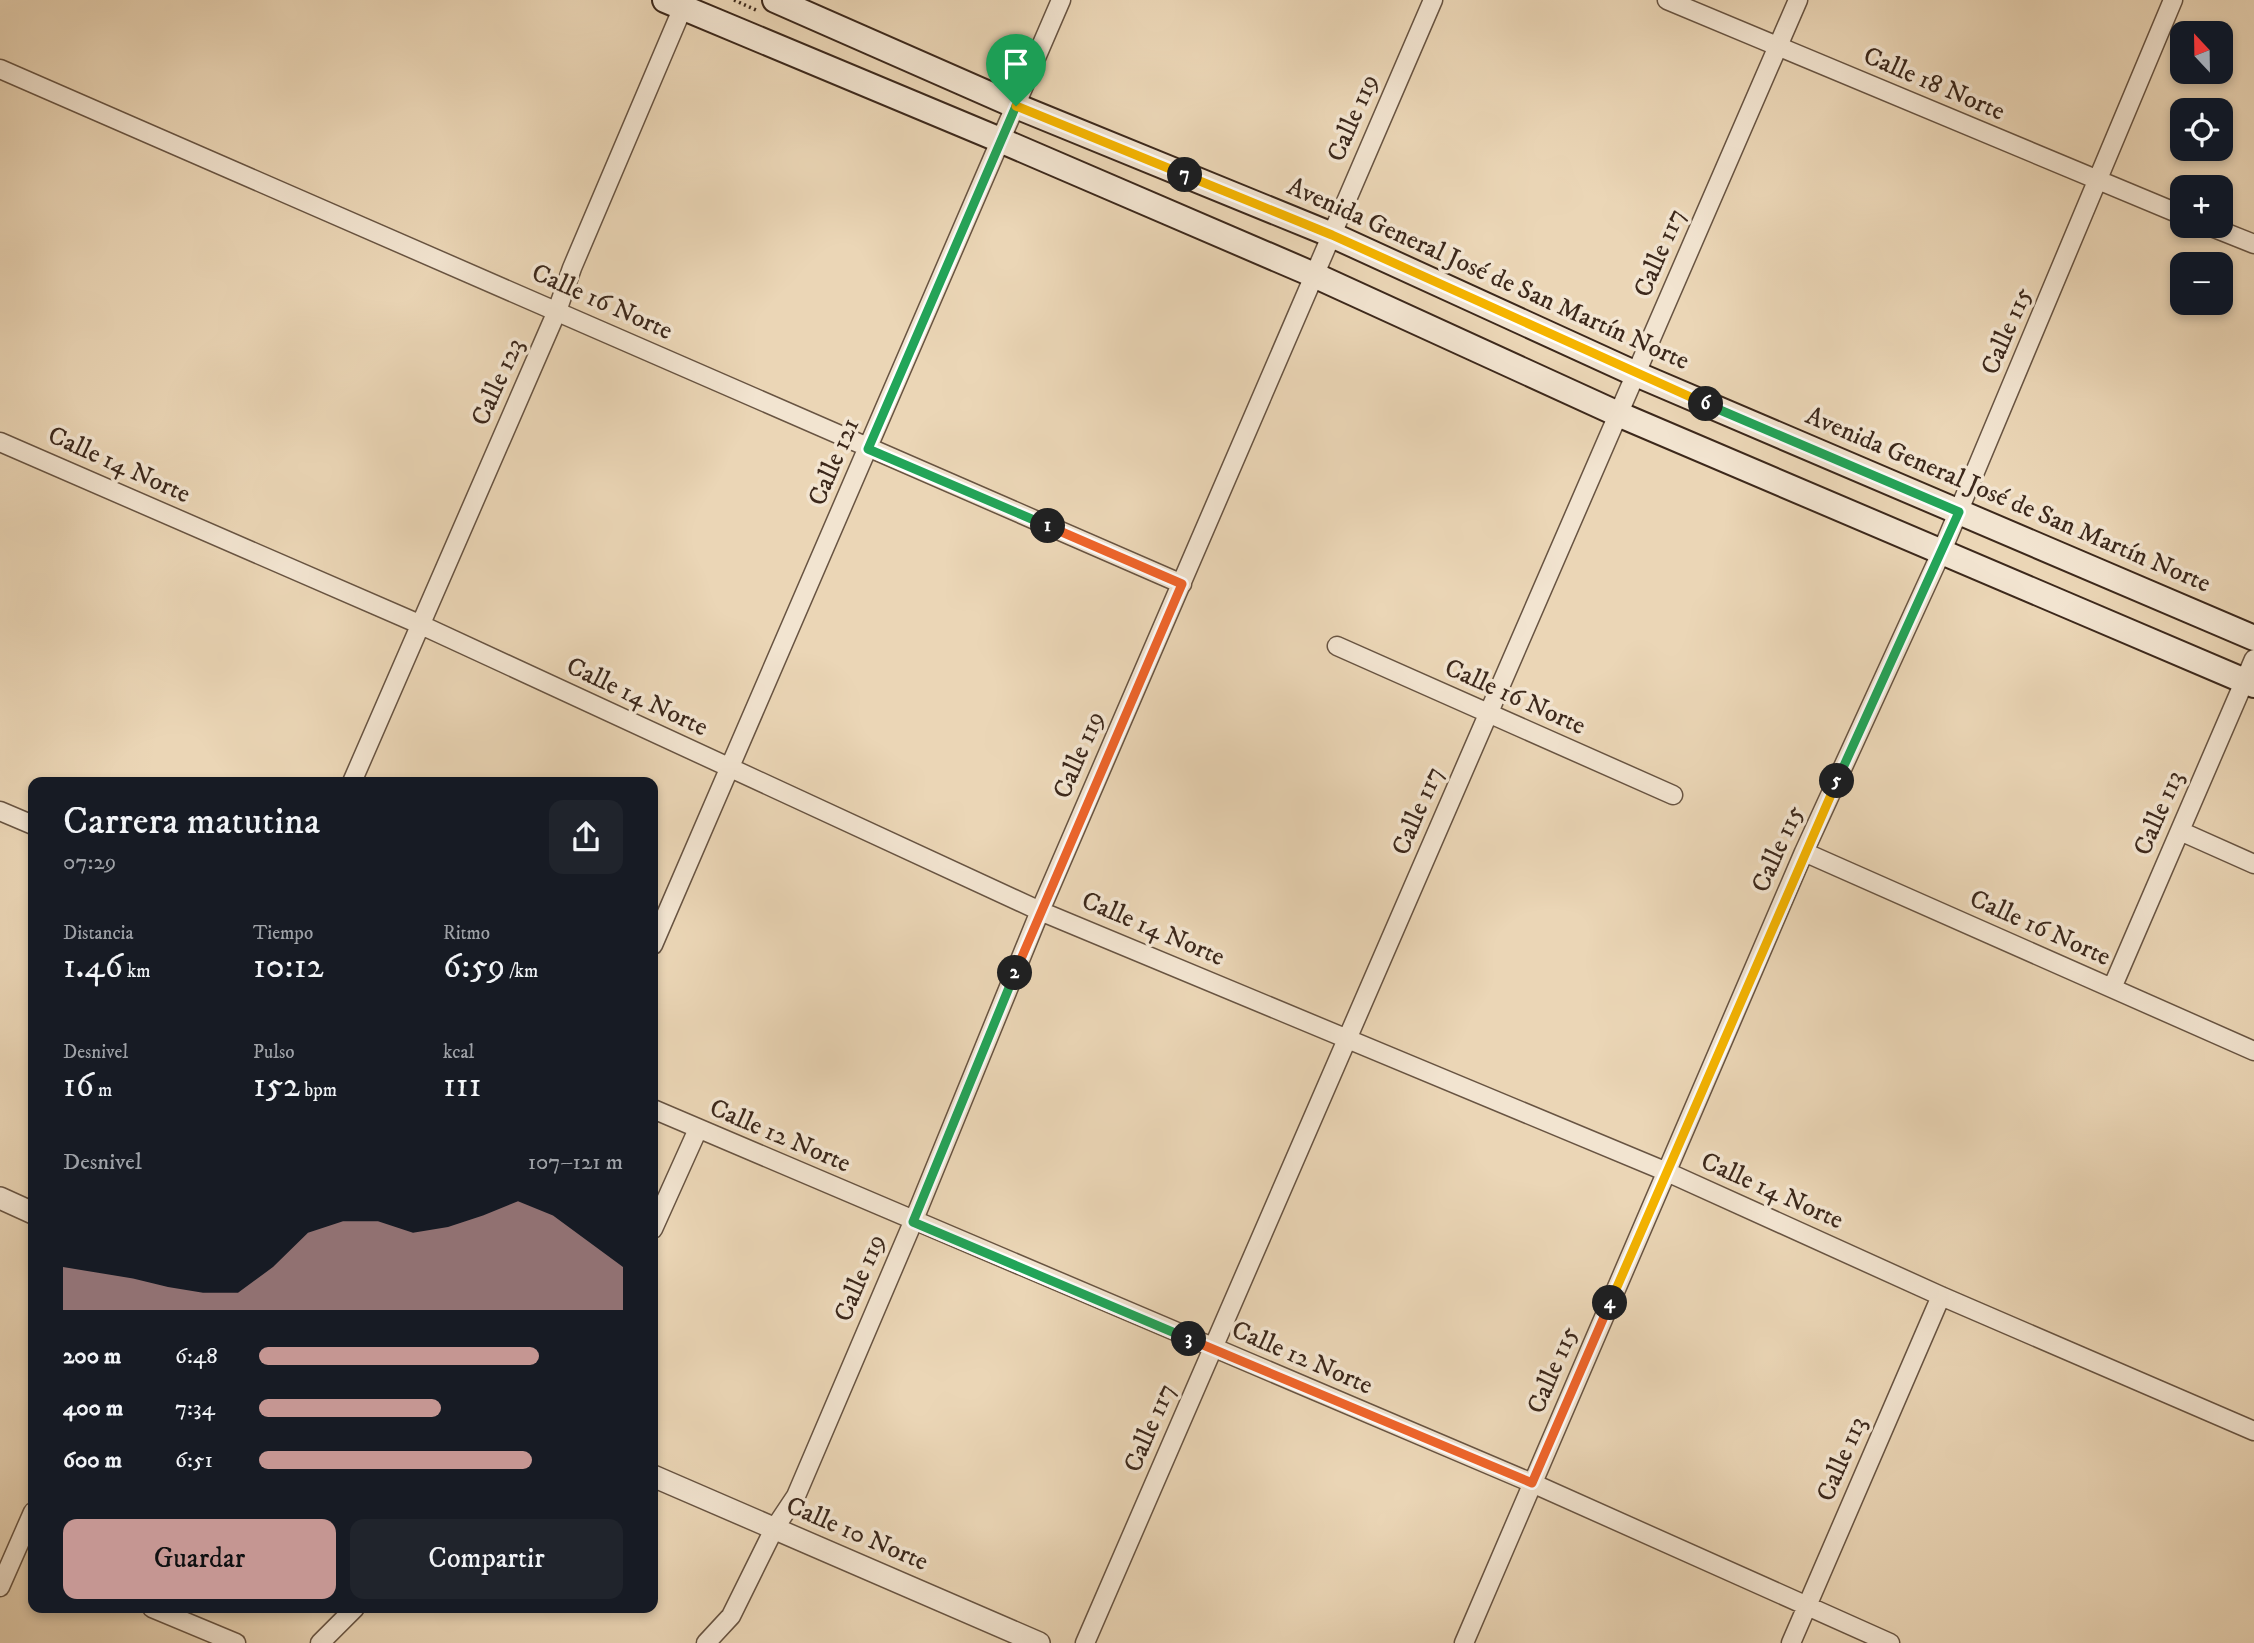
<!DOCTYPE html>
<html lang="es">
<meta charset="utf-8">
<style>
body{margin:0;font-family:"IM FELL DW Pica",serif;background:#20242c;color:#f1f3f6;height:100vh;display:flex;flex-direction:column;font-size:26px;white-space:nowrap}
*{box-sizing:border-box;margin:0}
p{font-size:23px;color:#9ea1a6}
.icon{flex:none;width:38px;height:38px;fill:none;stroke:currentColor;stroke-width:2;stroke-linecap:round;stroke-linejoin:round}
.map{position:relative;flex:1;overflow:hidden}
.panel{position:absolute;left:28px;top:777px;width:630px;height:836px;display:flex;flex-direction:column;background:#171b24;border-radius:14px;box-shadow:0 4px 10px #0003}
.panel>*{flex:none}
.needle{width:46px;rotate:338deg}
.buttons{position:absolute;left:2170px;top:21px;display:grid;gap:14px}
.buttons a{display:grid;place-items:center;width:63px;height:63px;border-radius:14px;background:#171b24;box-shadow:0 4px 10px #0003;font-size:35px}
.pin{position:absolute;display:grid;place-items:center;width:60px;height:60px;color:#fff;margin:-72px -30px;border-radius:50% 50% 50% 0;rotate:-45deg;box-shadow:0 0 7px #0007}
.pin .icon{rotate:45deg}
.km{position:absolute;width:35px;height:35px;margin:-18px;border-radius:50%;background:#222;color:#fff;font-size:19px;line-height:35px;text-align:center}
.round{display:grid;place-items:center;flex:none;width:74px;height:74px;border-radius:14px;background:#20242c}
.headline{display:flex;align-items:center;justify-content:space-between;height:119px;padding:0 35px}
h1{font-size:38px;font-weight:600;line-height:52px}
.stats{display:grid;grid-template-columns:repeat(3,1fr);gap:10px;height:119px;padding:7px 35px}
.stats div{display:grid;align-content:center}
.stats b{font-size:35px;font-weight:600}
.stats small{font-size:19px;font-weight:400}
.stats p{font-size:19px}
.chart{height:196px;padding:14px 35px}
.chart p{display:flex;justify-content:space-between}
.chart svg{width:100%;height:126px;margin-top:7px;fill:#c59692;opacity:.7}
.cta{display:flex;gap:14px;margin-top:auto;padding:14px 35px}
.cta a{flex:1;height:80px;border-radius:14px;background:#c59692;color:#111;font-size:28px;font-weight:600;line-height:80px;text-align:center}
.cta a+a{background:#20242c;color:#f1f3f6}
ul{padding:0 35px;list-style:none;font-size:23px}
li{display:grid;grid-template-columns:112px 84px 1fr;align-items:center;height:52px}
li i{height:18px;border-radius:9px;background:#c59692}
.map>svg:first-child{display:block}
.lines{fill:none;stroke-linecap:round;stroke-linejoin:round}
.minor-casing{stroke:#685442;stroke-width:21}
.tertiary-casing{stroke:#685442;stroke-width:24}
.secondary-casing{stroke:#3c281b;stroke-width:28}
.path{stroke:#3c281b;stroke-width:3.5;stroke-dasharray:2 3.5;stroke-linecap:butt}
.minor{stroke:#f2e4d0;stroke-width:18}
.tertiary{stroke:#f2e4d0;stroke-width:21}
.secondary{stroke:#f2e4d0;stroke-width:24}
.split-1-casing{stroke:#fff;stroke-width:14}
.split-2-casing{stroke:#fff;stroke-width:14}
.split-3-casing{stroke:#fff;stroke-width:14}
.split-4-casing{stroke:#fff;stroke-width:14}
.split-5-casing{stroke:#fff;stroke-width:14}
.split-6-casing{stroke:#fff;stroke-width:14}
.split-7-casing{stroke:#fff;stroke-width:14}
.split-8-casing{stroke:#fff;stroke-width:14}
.split-1{stroke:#22a559;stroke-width:9}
.split-2{stroke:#f0652b;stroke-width:9}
.split-3{stroke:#22a559;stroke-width:9}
.split-4{stroke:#f0652b;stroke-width:9}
.split-5{stroke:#f5b400;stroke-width:9}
.split-6{stroke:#22a559;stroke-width:9}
.split-7{stroke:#f5b400;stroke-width:9}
.split-8{stroke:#f5b400;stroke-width:9}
.labels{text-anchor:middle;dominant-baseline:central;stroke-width:7;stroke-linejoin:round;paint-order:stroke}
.street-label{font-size:26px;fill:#3c281b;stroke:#f2e4d0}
</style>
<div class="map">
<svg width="2254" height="1643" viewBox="0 0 2254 1643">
<rect width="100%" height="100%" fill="#ebd6b6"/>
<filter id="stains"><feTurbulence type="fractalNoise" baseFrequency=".00286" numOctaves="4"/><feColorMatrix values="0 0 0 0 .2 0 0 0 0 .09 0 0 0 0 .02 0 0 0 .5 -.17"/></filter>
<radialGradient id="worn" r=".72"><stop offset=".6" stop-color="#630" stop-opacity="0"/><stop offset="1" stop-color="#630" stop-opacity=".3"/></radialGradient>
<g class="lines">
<g class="minor-casing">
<path id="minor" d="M1667,0L2182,215
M0,69C394,240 787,414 1182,584
M2209,226L2254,244
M0,442L419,624L1040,911L1667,1172L1941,1296L2254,1431
M1337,646L1673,795
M352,782L557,311L572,268L686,0
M0,811L33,825
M2180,831L2254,864
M1804,852L2254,1051
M653,945L1061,0
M2112,988L2254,659
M653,1109L1532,1483L1890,1643
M653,1229L698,1129
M0,1587L33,1512
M152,1608L236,1643
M320,1643L355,1608
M706,1643L731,1616L774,1529L796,1496L913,1222L1040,911L1433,0
M1085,1643L1798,0
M1464,1643L1804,852L1941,553L2173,0
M1791,1643L1941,1296"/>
</g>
<g class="tertiary-casing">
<path id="tertiary" d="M0,1198L33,1213
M653,1476L1039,1643"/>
</g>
<g class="secondary-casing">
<path id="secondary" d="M665,0L1000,140L1314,275L1618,414L2254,685
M775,0L1016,106L1332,235L1636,374L2254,638"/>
</g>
<path class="path" d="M734,0L756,10"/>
<use href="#minor" class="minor"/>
<use href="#tertiary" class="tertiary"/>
<use href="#secondary" class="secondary"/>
</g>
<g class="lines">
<g class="split-1-casing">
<path id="split-1" d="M1016,106L868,449L1048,526"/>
</g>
<g class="split-2-casing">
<path id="split-2" d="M1015,973L1182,584L1048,526"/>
</g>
<g class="split-3-casing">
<path id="split-3" d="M1015,973L913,1222L1189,1339"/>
</g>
<g class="split-4-casing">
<path id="split-4" d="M1189,1339L1532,1483L1610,1303"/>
</g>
<g class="split-5-casing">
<path id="split-5" d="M1610,1303L1837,781"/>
</g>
<g class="split-6-casing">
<path id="split-6" d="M1706,404L1959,512L1837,781"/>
</g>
<g class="split-7-casing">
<path id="split-7" d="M1185,175L1332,235L1706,404"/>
</g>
<g class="split-8-casing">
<path id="split-8" d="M1016,106L1185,175"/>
</g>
<use href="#split-1" class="split-1"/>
<use href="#split-2" class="split-2"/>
<use href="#split-3" class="split-3"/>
<use href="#split-4" class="split-4"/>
<use href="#split-5" class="split-5"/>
<use href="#split-6" class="split-6"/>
<use href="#split-7" class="split-7"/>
<use href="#split-8" class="split-8"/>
</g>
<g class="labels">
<g class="street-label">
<text transform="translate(1934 84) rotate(23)">Calle 18 Norte</text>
<text transform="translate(1353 118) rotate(-67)">Calle 119</text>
<text transform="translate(1660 253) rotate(-67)">Calle 117</text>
<text transform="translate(1488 274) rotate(24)">Avenida General José de San Martín Norte</text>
<text transform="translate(602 302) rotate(24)">Calle 16 Norte</text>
<text transform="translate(2007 331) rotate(-67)">Calle 115</text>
<text transform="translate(498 382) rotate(-66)">Calle 123</text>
<text transform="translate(834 462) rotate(-67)">Calle 121</text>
<text transform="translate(119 465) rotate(24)">Calle 14 Norte</text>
<text transform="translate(2008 500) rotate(23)">Avenida General José de San Martín Norte</text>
<text transform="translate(637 697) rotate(25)">Calle 14 Norte</text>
<text transform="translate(1515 697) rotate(24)">Calle 16 Norte</text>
<text transform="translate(1079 755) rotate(-67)">Calle 119</text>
<text transform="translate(1418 811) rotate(-67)">Calle 117</text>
<text transform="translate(2159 813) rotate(-67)">Calle 113</text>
<text transform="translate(1778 849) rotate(-66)">Calle 115</text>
<text transform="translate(2040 928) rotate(24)">Calle 16 Norte</text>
<text transform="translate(1153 929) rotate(23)">Calle 14 Norte</text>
<text transform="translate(780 1136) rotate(23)">Calle 12 Norte</text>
<text transform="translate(1772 1191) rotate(24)">Calle 14 Norte</text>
<text transform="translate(860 1278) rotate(-67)">Calle 119</text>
<text transform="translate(1302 1358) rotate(23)">Calle 12 Norte</text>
<text transform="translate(1553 1370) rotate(-67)">Calle 115</text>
<text transform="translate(1150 1428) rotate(-67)">Calle 117</text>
<text transform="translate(1842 1459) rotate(-67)">Calle 113</text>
<text transform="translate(857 1534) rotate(23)">Calle 10 Norte</text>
</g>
</g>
<rect width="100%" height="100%" filter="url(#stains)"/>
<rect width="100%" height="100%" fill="url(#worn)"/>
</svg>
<div class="buttons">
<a><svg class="needle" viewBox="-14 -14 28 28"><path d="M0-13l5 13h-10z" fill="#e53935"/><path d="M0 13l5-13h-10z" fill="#9ea1a6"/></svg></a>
<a><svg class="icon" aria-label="locate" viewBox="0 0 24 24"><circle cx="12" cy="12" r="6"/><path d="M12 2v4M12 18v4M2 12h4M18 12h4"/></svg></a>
<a>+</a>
<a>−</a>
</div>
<div class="pin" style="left:1016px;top:106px;background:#1e9e55"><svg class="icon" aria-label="arrive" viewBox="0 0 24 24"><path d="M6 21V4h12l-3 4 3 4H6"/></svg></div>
<b class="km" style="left:1048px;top:526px">1</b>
<b class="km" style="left:1015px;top:973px">2</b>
<b class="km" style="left:1189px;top:1339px">3</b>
<b class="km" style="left:1610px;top:1303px">4</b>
<b class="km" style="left:1837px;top:781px">5</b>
<b class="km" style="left:1706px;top:404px">6</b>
<b class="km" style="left:1185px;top:175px">7</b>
<section class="panel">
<div class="headline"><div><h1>Carrera matutina</h1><p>07:29</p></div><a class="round"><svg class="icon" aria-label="share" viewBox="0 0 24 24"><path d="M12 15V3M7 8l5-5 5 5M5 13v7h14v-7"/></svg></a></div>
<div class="stats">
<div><p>Distancia</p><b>1.46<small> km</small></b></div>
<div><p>Tiempo</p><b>10:12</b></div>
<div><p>Ritmo</p><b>6:59<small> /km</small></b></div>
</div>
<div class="stats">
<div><p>Desnivel</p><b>16<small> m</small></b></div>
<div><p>Pulso</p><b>152<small> bpm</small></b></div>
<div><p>kcal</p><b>111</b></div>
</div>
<div class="chart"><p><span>Desnivel</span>107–121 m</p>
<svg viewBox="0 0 160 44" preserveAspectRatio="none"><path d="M0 44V29L10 31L20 33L30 36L40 38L50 38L60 29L70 17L80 13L90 13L100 17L110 15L120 11L130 6L140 11L150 20L160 29V44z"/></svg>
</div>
<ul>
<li><b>200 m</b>6:48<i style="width:77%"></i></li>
<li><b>400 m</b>7:34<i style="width:50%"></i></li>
<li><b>600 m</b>6:51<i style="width:75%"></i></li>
</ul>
<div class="cta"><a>Guardar</a><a>Compartir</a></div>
</section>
</div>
